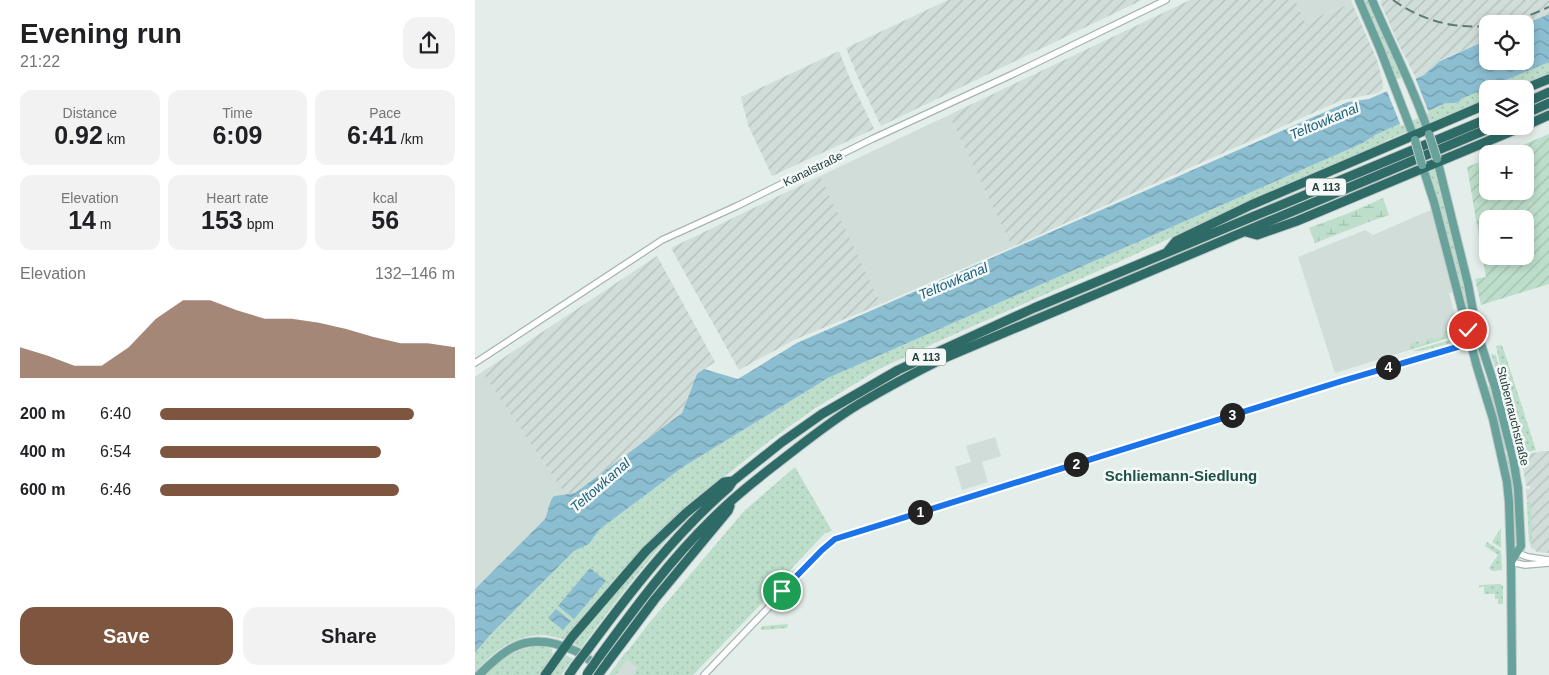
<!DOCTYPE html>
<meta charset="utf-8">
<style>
body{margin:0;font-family:Helvetica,sans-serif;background:#f2f2f2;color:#202124;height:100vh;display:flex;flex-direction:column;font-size:19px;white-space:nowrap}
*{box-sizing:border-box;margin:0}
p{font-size:16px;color:#757577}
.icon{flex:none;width:28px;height:28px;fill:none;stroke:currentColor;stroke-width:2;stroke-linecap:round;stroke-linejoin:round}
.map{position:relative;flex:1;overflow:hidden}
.details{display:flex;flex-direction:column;background:#fff;width:475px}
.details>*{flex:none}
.controls{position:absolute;left:1004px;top:15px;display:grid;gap:10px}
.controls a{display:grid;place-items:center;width:55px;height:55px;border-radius:10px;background:#fff;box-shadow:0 2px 8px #0003;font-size:25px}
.pin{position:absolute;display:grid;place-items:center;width:42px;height:42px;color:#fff;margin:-21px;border:2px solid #fff;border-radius:50%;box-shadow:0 1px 5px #0007}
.km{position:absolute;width:25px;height:25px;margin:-12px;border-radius:50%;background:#222;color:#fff;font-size:14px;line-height:25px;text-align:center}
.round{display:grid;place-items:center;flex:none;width:52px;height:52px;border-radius:15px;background:#f2f2f2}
.head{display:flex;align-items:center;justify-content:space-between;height:85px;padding:0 20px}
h1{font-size:28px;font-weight:700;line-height:38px}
.stats{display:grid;grid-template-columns:repeat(3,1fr);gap:8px;height:85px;padding:5px 20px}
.stats div{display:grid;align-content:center;border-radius:12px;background:#f2f2f2;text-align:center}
.stats b{font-size:25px;font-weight:700}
.stats small{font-size:14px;font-weight:400}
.stats p{font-size:14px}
.chart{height:140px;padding:10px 20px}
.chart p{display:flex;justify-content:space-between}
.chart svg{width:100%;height:90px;margin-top:5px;fill:#7e553e;opacity:.7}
.action{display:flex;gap:10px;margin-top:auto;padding:10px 20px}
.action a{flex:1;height:58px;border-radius:15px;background:#7e553e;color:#fff;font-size:20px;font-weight:700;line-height:58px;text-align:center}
.action a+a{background:#f2f2f2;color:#202124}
ul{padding:0 20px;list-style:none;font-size:16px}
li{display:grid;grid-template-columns:80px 60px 1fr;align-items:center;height:38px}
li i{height:12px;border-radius:6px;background:#7e553e}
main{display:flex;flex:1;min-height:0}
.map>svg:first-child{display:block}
.built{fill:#d1ddd9}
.industrial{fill:url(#industrial-furrows)}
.grass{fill:url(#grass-dots)}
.wetland{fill:url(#wetland-marsh)}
.garden{fill:url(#garden-furrows);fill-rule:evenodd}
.water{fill:url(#water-waves)}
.pier{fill:#e3edea}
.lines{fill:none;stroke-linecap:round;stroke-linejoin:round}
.minor-casing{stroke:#a6b5b2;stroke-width:8}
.major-casing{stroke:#c1c9c8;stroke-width:10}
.highway-casing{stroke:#c1c9c8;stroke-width:11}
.minor{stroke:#fff;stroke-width:5.5}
.major{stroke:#68a29b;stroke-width:8}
.highway{stroke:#2f6b66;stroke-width:9}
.rail{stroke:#5e7a76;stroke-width:2;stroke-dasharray:10 5;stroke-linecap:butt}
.major-bridge-casing{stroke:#c1c9c8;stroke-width:10;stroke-linecap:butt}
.highway-bridge-casing{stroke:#c1c9c8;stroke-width:11;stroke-linecap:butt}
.major-bridge{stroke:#68a29b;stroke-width:8}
.highway-bridge{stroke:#2f6b66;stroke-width:9}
.route-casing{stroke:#fff;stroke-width:10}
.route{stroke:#1a73e8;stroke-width:6}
.labels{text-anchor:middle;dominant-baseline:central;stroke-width:5;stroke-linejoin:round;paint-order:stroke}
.shield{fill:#f4f9f7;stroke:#627673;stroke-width:1}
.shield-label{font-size:11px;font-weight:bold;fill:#233e3b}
.street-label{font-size:12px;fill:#233e3b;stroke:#f4f9f7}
.water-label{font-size:14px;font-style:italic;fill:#1d5f7a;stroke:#f4f9f7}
.quarter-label{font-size:15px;font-weight:bold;fill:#1f514b;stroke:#f4f9f7}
</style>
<main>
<section class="details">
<div class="head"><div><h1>Evening run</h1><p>21:22</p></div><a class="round"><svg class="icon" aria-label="share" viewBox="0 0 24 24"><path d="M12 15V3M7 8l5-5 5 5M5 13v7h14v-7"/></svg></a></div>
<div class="stats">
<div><p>Distance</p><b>0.92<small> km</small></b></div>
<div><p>Time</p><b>6:09</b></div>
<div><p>Pace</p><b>6:41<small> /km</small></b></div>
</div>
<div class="stats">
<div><p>Elevation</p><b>14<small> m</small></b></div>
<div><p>Heart rate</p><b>153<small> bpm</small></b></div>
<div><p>kcal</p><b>56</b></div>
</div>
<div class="chart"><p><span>Elevation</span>132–146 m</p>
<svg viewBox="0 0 160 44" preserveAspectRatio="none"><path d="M0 44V29L10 33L20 38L30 38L40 29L50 15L60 6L70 6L80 11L90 15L100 15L110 17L120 20L130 24L140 27L150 27L160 29V44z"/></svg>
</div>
<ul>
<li><b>200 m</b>6:40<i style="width:86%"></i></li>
<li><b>400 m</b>6:54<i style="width:75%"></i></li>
<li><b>600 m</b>6:46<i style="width:81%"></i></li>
</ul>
<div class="action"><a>Save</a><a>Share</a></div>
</section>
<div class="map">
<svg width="1074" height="675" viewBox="0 0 1074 675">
<defs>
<pattern id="industrial-furrows" width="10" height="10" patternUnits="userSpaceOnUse" patternTransform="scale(1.25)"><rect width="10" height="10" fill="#d1ddd9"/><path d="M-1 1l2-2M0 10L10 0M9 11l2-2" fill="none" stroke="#b3bfbb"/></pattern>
<pattern id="grass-dots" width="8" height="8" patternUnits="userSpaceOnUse" patternTransform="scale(1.25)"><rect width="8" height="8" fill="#bddeca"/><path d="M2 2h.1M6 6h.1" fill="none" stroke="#a2c0ae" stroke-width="1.8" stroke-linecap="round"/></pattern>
<pattern id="wetland-marsh" width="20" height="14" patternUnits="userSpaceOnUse" patternTransform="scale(1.25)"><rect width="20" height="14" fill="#bddeca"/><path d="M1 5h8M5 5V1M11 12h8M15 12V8" fill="none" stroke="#a2c0ae"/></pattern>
<pattern id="garden-furrows" width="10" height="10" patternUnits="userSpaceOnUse" patternTransform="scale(1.25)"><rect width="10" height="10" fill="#bddeca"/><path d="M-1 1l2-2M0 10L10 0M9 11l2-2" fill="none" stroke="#a2c0ae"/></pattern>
<pattern id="water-waves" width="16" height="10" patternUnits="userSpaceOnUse" patternTransform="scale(1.25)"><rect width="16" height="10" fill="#8cbed1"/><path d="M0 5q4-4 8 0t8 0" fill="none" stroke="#729cab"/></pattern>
</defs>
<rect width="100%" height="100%" fill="#e3edea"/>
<path class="built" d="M820,0H876L877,3L830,22Z
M474,115L537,247L406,304L345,176Z
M958,209L979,292L974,293L980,315L984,323L986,334L860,373L823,257L890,230L898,235Z
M7,372L90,494L79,496L75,500L73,514L70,519L0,589V377Z
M520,437L526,456L507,462L513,482L487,490L480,467L496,462L491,446Z
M150,652L174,675H134Z"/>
<path class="industrial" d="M473,0H667L406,126L384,80L371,48Z
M715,0H820L830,22L877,3L902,60L908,83V89L903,93L867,100L537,247L474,115Z
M907,0H1074V14L1050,24H1012V40L965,60L949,75L941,78L924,45L905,2Z
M364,51L375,79L399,129L297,176L273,125L266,97Z
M345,176L406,304L319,340L264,370L196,248Z
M182,256L240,362L222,374L207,413L100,493L90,494L7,372Z
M1067,451H1074V553L1062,552L1056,547L1051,489H1055V486H1051L1046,456Z"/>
<path class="grass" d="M887,0H894L929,76L921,80Z
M1074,62V76L1038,89H1012V99L910,141L907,146L778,200L639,264L462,342L404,369L339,409L297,439L221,499L168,548L95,635L89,639C82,638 73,635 66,635C39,635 16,653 0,673V653L15,635L99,551L114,544L125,529L208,467L353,378L888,143L900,135L971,103H980L985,101L986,99Z
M959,168L996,314L999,330L997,331L992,310L984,288L952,171Z
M982,320L984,323L986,334L934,350C933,344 938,343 943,341L944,345L952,342L951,339L957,338L958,340L969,337L968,333L973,329V322Z
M982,338L984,341L946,351H937Z
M1027,345L1061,450L1045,454L1021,346Z
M1016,354L1021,355L1029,394Z
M1014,386L1017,389L1033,450L1029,451L1021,418L1011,388Z
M1035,454L1040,490L1043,544H1039L1038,503L1030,455Z
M320,467L357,531L350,533L301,585L289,601L218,675H159L163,668L152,659L141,675H134L175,622L269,511Z
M1056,502L1057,544V549L1054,541L1052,503Z
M208,520L209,521C171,560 139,604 106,648L100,645L99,641L172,556Z
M1026,528V548L1017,542Z
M1012,542L1026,551L1027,570L1017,571L1014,568L1023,555L1010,546Z
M1025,584L1028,586V604H1023V599H1020V594H1009V586L1004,588V585Z
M313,624L312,628L288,630L285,629L288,626Z
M68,646L77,649L78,656L67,675H11C27,657 44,647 68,646Z
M89,654L98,659L86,675H74Z"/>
<path class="wetland" d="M908,198L914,215L891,223L840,243L834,228L874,213Z"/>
<path class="garden" d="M1074,134V284L1006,305L1000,279L1011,277L992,167L1012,159V191H1050V154H1026ZM1012,219H1050V256H1012Z"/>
<path class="water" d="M1074,14V62L986,99L985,101L980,103H971L900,135L888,143L353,378L208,467L125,529L114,544L99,551L15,635L0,653V589L70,519C74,511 73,502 79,496L100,493L207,413L222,374L229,369L263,379L322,343L873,102L894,99L949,75L965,61L1012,40V61H1050V24Z
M115,568L131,581L99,619L83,606Z
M81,609L96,621L88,630L73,618Z"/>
<path class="pier" d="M940,77L954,113L926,126L911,89Z"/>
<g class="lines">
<g class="minor-casing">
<path id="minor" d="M0,363L187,240L262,206L397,139L536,75L691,0
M1042,553L1053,557L1074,560
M1036,562L1050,565L1074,563
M229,675L296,605L311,586L347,550L360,539L860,383L996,343"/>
</g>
<g class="major-casing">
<path id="major" d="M884,0L905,49L940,140
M897,0C916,45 939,88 954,134
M962,159L993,284L1002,332L1020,387L1038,458L1043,488L1046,546L1036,562
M947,165L959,202L1002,367L1018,419L1032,482L1034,502L1036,562L1037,675
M4,675C27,652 46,635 81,644C90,647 98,649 106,654C113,659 121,664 126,671"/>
</g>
<g class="highway-casing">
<path id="highway" d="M1049,89L1074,79
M1050,103L1074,92
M1050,114L1074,103
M1050,126L1074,115
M771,232L782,235L822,221L1049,126
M692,252L701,241L776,205L1012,104
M113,649C156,591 200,534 254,487L258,481L307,442L347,414L423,370L559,308L1012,119
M124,657C159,609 195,560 237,519C261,495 287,475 313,455C336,437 359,419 384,404C411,388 439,373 467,359L1020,126
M70,675L97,637L171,551L211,513L249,482L258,481
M94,675L100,666
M123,675L180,599L253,511L255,506"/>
</g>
<use href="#minor" class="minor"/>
<use href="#major" class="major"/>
<use href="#highway" class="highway"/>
<path class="rail" d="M918,0C946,20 978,29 1012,26
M1027,24L1046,19L1074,7"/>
<g class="major-bridge-casing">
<path id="major-bridge" d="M954,134L962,159
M940,140L947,165"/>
</g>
<g class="highway-bridge-casing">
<path id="highway-bridge" d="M100,666L113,649
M112,674L124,657"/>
</g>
<use href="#major-bridge" class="major-bridge"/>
<use href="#highway-bridge" class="highway-bridge"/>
</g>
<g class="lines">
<g class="route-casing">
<path id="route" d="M307,591L347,550L360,539L867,381L996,343L993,330"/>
</g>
<use href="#route" class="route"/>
</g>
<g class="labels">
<g class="shield">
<rect x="831" y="178.5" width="40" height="17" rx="4"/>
<rect x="431" y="348.5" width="40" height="17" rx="4"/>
</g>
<g class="shield-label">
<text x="851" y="187">A 113</text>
<text x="451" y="357">A 113</text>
</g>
<g class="street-label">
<text transform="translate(338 169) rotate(-26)">Kanalstraße</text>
<text transform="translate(1038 416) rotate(76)">Stubenrauchstraße</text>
</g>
<g class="water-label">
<text transform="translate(849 121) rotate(-23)">Teltowkanal</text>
<text transform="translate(478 281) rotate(-23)">Teltowkanal</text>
<text transform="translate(125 485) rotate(-41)">Teltowkanal</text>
</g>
<g class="quarter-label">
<text x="706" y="475">Schliemann-Siedlung</text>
</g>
</g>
</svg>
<div class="controls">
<a><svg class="icon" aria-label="locate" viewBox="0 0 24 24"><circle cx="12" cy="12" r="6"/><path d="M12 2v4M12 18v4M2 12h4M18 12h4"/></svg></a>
<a><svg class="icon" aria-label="layers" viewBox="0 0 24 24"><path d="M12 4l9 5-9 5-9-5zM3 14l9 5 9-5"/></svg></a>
<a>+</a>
<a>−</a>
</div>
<div class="pin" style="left:307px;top:591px;background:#1e9e55"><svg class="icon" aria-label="arrive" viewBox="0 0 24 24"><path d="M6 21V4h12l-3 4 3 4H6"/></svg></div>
<div class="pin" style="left:993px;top:330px;background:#d93025"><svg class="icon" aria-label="check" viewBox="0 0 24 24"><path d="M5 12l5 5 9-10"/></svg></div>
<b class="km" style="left:445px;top:512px">1</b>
<b class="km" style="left:601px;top:464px">2</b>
<b class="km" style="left:757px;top:415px">3</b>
<b class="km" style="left:913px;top:367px">4</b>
</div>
</main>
